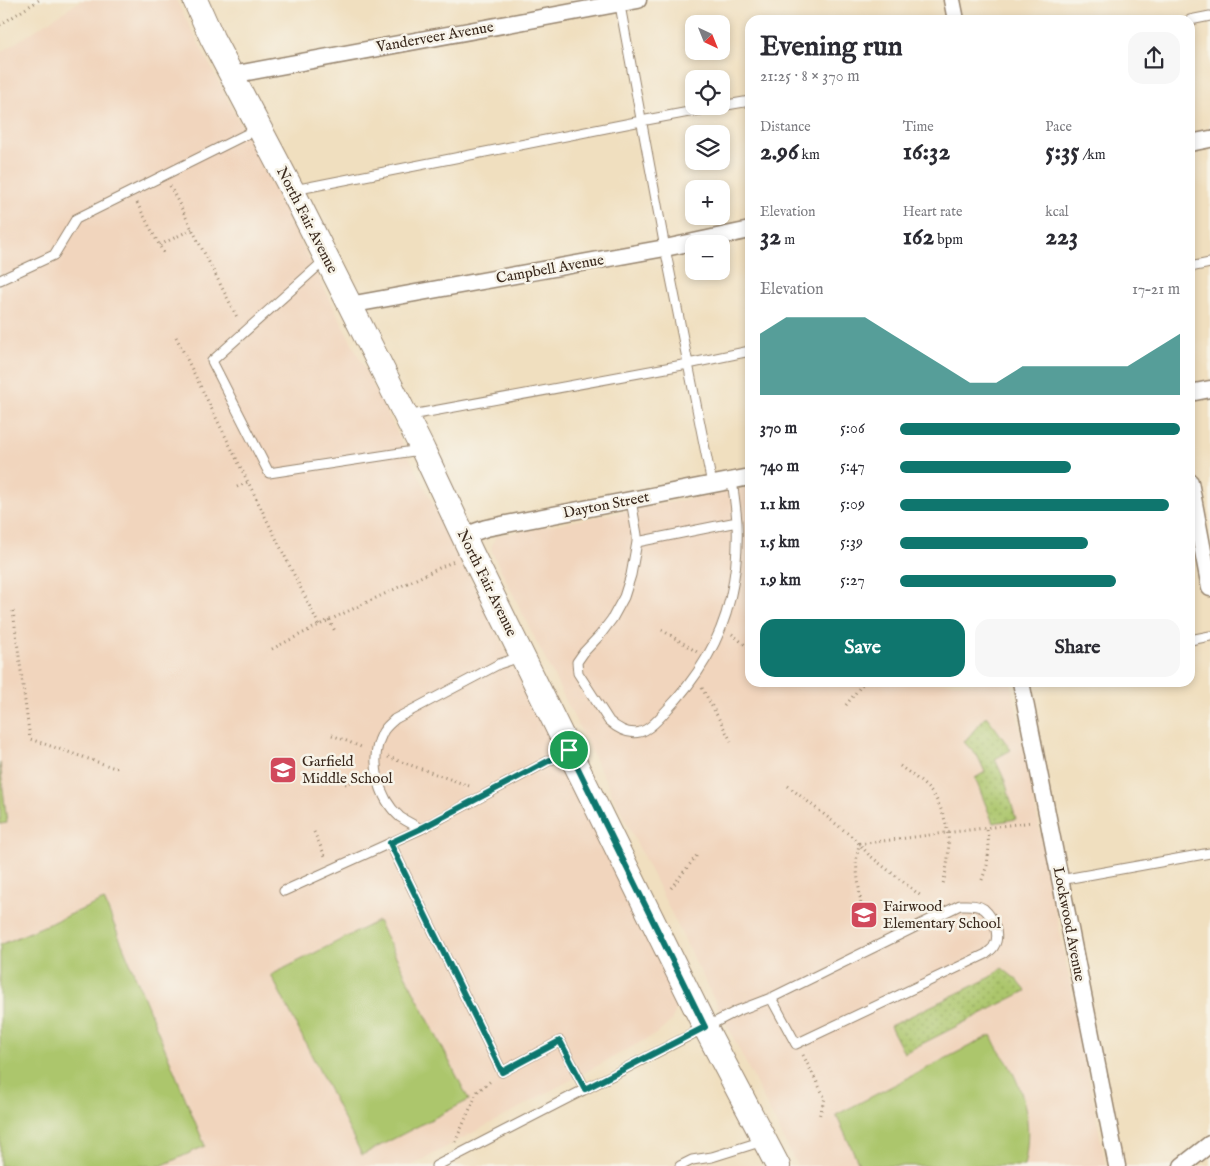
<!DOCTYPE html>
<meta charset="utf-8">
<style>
body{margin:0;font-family:"IM FELL English",serif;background:#f7f7f7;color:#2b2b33;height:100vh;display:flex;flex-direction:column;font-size:19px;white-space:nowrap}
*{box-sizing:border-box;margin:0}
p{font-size:16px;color:#7c7c81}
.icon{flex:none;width:28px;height:28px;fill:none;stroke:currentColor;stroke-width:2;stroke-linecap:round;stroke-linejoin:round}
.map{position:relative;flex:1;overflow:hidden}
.side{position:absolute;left:745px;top:15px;width:450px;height:672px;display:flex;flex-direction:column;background:#fff;border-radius:15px;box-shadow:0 2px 8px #0003}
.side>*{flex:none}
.needle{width:32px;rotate:137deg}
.tools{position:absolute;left:685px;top:15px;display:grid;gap:10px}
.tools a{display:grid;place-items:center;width:45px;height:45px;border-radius:10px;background:#fff;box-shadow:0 2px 8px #0003;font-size:25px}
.pin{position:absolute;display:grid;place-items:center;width:42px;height:42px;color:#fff;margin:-21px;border:2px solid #fff;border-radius:50%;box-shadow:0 1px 5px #0007}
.round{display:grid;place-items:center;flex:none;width:52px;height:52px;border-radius:15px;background:#f7f7f7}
.headline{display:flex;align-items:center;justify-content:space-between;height:85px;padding:0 15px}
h1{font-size:28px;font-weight:700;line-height:38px}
.metrics{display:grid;grid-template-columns:repeat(3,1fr);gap:8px;height:85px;padding:5px 15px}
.metrics div{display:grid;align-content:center}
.metrics b{font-size:25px;font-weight:700}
.metrics small{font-size:14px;font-weight:400}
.metrics p{font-size:14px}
.chart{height:140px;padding:10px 15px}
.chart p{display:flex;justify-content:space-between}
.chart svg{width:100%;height:90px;margin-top:5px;fill:#0f766e;opacity:.7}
.primary-button{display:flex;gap:10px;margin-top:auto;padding:10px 15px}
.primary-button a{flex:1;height:58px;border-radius:15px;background:#0f766e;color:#fff;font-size:20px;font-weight:700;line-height:58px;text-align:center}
.primary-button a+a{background:#f7f7f7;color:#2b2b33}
ul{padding:0 15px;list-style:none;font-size:16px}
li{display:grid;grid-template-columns:80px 60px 1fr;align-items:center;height:38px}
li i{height:12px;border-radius:6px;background:#0f766e}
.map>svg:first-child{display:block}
.built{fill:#f1d5bd}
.green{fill:#acc66c;stroke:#747845}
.park{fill:url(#park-dots);stroke:#747845}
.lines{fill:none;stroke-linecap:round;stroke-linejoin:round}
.lane-casing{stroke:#96846e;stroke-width:11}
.street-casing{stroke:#96846e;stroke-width:19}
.secondary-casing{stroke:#96846e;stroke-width:26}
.path{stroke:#96846e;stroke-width:3;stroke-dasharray:1 4;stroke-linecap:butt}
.lane{stroke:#fff;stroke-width:9}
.street{stroke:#fff;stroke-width:16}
.secondary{stroke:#fff;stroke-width:24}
.route-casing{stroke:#fff;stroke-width:10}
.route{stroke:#0f766e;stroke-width:6}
.labels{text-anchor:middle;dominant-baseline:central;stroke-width:5;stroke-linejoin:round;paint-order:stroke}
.street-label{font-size:15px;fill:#3b2a1e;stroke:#f7f3e8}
.poi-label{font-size:15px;fill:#3b2a1e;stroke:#f7f3e8;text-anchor:start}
</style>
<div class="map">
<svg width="1210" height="1166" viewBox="0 0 1210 1166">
<defs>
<pattern id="park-dots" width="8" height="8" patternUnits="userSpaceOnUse" patternTransform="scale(1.25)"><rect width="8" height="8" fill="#acc66c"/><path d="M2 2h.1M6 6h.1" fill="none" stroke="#8da158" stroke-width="1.8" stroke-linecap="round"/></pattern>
</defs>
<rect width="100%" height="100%" fill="#f7f3e8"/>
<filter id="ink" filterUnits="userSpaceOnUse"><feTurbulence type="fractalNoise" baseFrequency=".02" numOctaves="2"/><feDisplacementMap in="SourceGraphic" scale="10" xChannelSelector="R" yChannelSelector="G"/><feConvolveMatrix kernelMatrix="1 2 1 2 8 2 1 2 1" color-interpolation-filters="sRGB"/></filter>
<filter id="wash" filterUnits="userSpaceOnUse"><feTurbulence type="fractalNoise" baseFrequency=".0096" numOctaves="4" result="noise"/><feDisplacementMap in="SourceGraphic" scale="20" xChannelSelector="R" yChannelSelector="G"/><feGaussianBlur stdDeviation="1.12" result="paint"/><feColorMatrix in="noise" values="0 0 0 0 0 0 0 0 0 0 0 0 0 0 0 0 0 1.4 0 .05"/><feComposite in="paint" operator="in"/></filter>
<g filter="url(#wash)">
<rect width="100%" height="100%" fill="#f0dfbf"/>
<path class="built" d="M82,0H176L260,161L460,557L671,983L676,998V1010L671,1021L658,1033L411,1166H0V53Z
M750,487V682L1011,683L1106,1166H797L492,552V545L496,536Z"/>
<path class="green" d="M0,763L7,823L0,824Z
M104,900L205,1146L161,1166H0V945Z
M378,921L469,1100L362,1155L271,975Z
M991,1035C993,1039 995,1044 998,1049C1001,1054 1006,1059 1009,1065C1027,1098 1032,1129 1024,1166H860L836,1115Z"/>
<path class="park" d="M986,716L997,730L1011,750L995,759L1005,781L1016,819L993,823L975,778L985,772L978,757L964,742Z
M1002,968L1017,980L1026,991L904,1053L890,1026L991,977Z"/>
</g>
<g filter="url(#ink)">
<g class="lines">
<g class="lane-casing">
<path id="lane" d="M619,0L665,248L712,484
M1190,20L1210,16
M721,106L750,101
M294,190L641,121L721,106
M326,259L212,361L269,473L420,450
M1190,267L1210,263
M0,280L54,255L76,219L259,128
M406,416L688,364L750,351
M631,500L637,535V542L631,575L624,597L612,619L600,635L584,652L577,662L578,673L609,721C618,729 628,735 640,732C649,730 658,720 664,713C695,681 720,643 730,599C736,574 738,547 737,522C736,509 734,494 732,481
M637,542L737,522
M1190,640L1210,636
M421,829C414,825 406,821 400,817C378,798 369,760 382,734C384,728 391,723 395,719L499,664L523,656
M390,843L502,1072L560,1041L585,1089
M1060,880L1210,853
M284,891L421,829L569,750
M436,1166L737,1011L771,998L960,905C968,905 977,904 984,909C993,917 1001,935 994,946C993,949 988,952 986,954L796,1044L771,998
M680,1166L692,1160L712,1157L763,1141"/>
</g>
<g class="street-casing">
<path id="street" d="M952,0L956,20
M231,75L638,0
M1190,143L1210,139
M349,305L665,248L750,230
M1190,393L1210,389
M1190,482L1210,588
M464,536L486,528L750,477
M1021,682L1117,1166
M1182,1166L1210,1144"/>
</g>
<g class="secondary-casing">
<path id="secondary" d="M195,0L212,38L292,190L423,450L471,552L705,1027L778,1166"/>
</g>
<path class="path" d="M0,25L39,0
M170,186L237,317
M137,203L164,254
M160,245L192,229
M176,337L319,625
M237,487L248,482
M13,611L30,739L115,768L119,767
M329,620L336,633
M662,630L697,652
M732,634L750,649
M272,649L319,625L454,561
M702,688L731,741
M846,705L864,682
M332,735L361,747
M388,757L472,787
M900,766C912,775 926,784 935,797C937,800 938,804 940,807C952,834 950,856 943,884
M345,784L359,779
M788,786L855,839L869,855L921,896
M314,832L326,858
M982,880L987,865L989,847L987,828
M671,888L698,854
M863,923L856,862L859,844L1032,822
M803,1055L825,1098L819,1117
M455,1142L478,1091L492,1080"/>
<use href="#lane" class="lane"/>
<use href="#street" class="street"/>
<use href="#secondary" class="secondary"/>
</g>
</g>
<g class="lines" filter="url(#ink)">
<g class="route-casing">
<path id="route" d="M569,750L705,1027L585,1089L560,1041L502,1072L390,843L420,829Z"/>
</g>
<use href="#route" class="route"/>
</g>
<defs>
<g id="school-square" transform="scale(1.4375)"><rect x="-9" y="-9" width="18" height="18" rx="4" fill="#d1495b" stroke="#f7f3e8"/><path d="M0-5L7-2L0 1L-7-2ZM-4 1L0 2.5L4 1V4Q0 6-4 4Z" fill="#fff"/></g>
</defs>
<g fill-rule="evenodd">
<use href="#school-square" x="283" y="770"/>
<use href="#school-square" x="864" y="915"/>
</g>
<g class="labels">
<g class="street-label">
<text transform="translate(435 37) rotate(-10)">Vanderveer Avenue</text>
<text transform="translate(307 220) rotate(63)">North Fair Avenue</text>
<text transform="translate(550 269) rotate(-10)">Campbell Avenue</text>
<text transform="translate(606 505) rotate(-11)">Dayton Street</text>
<text transform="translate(487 583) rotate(64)">North Fair Avenue</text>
<text transform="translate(1069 924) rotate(79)">Lockwood Avenue</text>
</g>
<g class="poi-label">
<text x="302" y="761">Garfield<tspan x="302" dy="17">Middle School</tspan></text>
<text x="883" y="906">Fairwood<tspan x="883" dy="17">Elementary School</tspan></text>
</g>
</g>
</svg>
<div class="tools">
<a><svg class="needle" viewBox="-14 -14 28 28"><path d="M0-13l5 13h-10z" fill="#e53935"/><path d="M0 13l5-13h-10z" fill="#7c7c81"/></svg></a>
<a><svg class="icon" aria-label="locate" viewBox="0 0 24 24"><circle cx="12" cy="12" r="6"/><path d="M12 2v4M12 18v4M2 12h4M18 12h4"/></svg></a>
<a><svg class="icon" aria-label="layers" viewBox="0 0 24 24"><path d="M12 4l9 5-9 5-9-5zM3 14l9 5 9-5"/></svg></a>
<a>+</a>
<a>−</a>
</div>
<div class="pin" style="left:569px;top:750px;background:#1e9e55"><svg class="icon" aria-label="arrive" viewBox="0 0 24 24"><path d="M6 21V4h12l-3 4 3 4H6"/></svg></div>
<section class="side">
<div class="headline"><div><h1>Evening run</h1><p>21:25 · 8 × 370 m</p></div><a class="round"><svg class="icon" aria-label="share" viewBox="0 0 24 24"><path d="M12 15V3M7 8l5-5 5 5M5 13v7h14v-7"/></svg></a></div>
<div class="metrics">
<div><p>Distance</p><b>2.96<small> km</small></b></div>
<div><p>Time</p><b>16:32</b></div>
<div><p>Pace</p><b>5:35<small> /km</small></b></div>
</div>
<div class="metrics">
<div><p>Elevation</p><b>32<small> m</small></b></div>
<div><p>Heart rate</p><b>162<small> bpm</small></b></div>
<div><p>kcal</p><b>223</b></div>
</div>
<div class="chart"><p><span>Elevation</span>17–21 m</p>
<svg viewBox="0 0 160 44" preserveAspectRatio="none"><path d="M0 44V14L10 6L20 6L30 6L40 6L50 14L60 22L70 30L80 38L90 38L100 30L110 30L120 30L130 30L140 30L150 22L160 14V44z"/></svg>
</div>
<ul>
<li><b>370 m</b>5:06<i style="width:100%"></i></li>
<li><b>740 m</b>5:47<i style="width:61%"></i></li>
<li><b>1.1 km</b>5:09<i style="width:96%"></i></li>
<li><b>1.5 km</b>5:39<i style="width:67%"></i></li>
<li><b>1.9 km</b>5:27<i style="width:77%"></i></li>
</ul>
<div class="primary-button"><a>Save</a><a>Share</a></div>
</section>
</div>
